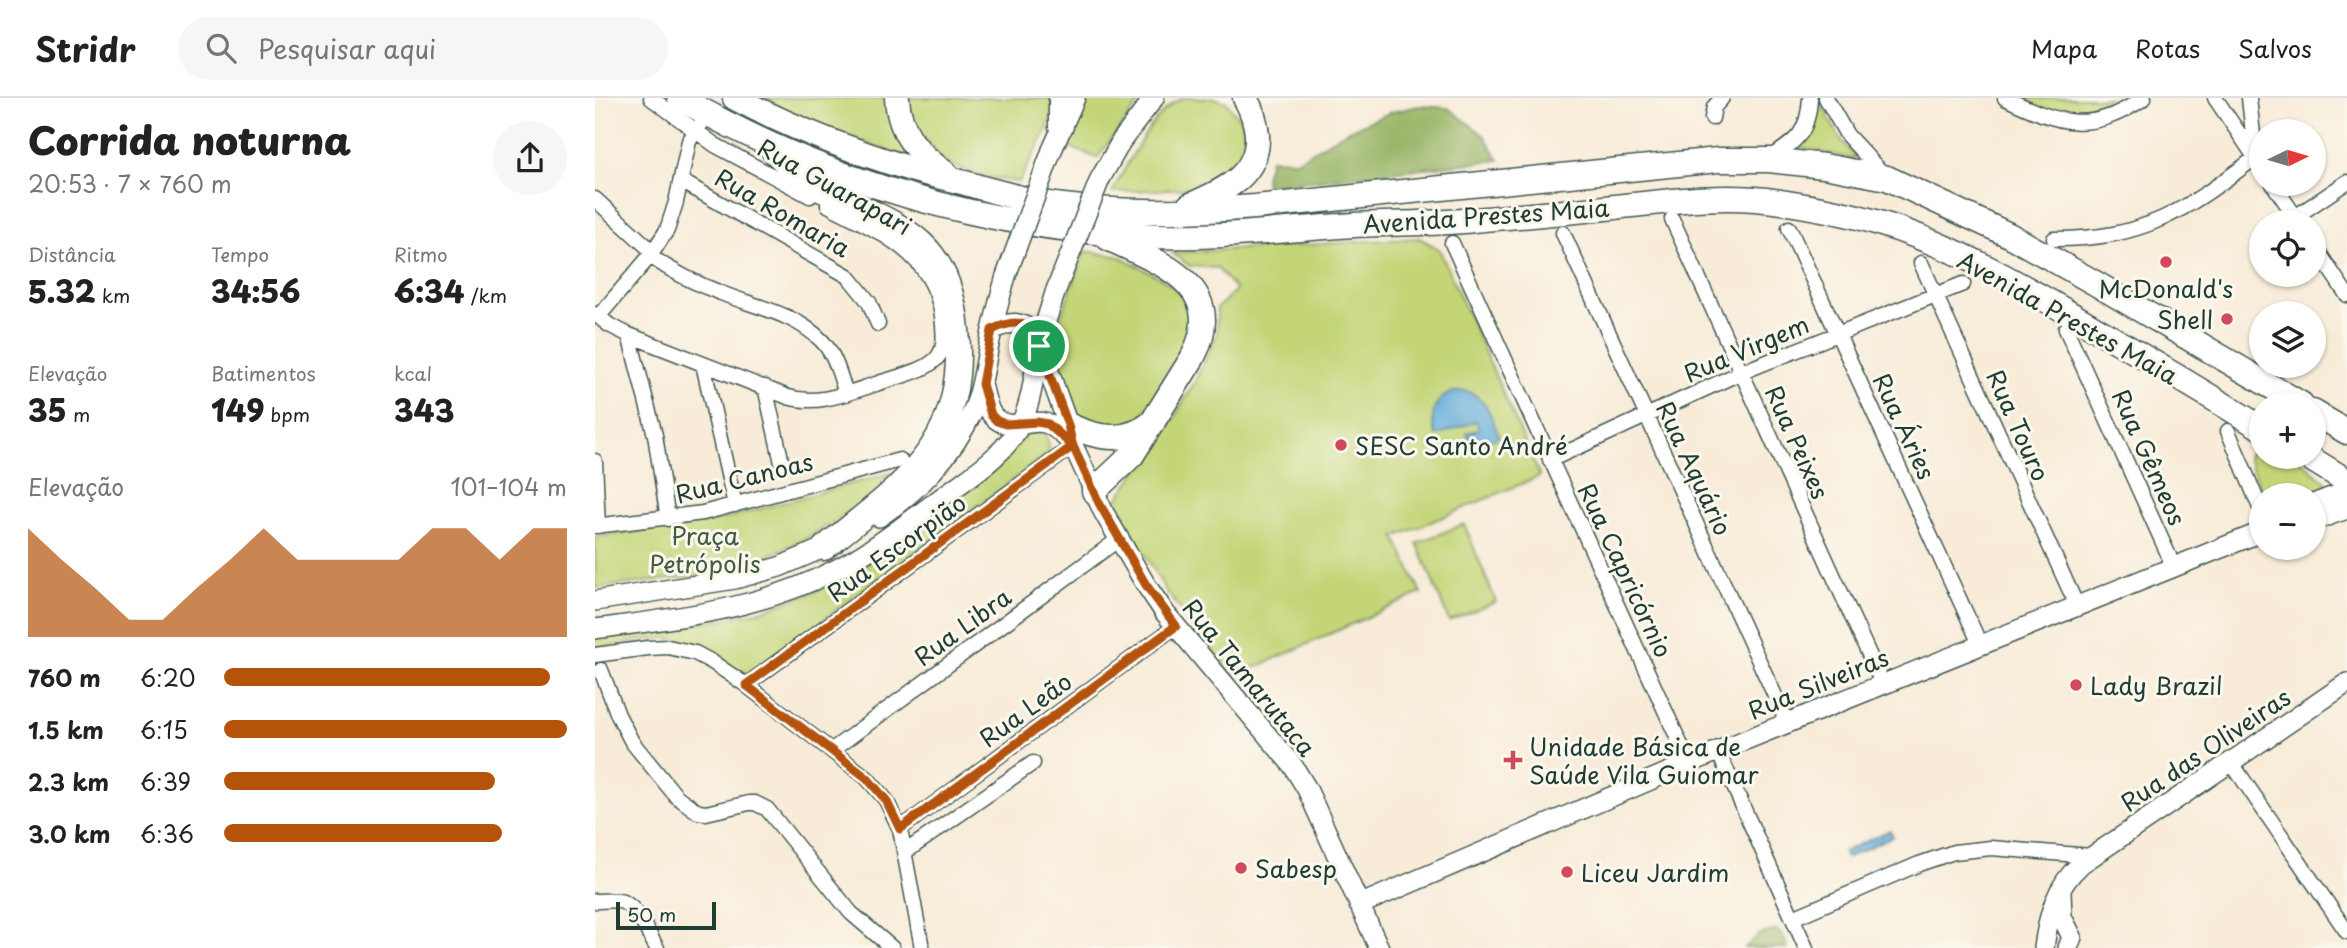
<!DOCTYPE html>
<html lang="pt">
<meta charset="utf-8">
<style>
body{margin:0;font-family:"Playpen Sans",sans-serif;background:#f6f6f6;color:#222;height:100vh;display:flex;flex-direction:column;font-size:26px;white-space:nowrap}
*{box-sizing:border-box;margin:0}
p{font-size:23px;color:#767676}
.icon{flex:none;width:38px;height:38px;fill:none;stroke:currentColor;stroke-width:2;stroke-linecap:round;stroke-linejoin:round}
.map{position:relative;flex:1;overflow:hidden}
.details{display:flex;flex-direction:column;background:#fff;width:595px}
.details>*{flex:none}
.needle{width:46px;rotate:85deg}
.buttons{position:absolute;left:1654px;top:21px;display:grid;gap:14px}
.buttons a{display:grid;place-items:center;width:77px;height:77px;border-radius:50%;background:#fff;box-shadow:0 2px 5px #0004;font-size:35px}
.scale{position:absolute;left:21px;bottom:18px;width:100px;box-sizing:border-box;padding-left:7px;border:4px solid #1f3d34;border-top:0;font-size:19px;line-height:24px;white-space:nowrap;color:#1f3d34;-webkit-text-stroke:5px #fbf7ec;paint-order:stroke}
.pin{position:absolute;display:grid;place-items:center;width:60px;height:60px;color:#fff;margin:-30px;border:4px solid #fff;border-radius:50%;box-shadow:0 2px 7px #0007}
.round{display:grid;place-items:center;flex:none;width:74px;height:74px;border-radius:37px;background:#f6f6f6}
.overview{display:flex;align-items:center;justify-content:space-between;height:119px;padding:0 28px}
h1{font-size:38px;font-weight:800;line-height:52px}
.stats{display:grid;grid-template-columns:repeat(3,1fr);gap:10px;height:119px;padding:7px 28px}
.stats div{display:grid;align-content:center}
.stats b{font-size:30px;font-weight:800}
.stats small{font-size:19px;font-weight:400}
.stats p{font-size:19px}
.chart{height:196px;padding:14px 28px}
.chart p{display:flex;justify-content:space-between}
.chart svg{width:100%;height:126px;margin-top:7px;fill:#b45309;opacity:.7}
ul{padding:0 28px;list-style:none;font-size:23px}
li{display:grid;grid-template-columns:112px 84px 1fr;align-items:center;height:52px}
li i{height:18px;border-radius:9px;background:#b45309}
header{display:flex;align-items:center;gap:42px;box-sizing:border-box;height:98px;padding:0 35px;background:#fff;border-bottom:2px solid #e0e0e0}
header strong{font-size:33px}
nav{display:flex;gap:38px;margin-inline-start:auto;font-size:24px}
.search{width:490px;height:63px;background:#f6f6f6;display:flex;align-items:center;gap:18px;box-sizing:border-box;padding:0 24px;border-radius:38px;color:#767676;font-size:26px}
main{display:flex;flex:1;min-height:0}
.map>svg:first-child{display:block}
.green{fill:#c3d577;stroke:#718956;stroke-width:2}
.forest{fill:#9ab668;stroke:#5c7a4e;stroke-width:2}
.water{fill:#64acdb;stroke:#427488;stroke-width:2}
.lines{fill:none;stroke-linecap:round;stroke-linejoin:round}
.street-casing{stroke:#40574d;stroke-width:17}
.secondary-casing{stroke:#40574d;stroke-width:22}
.highway-casing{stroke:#40574d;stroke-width:27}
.street{stroke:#fff;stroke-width:14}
.secondary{stroke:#fff;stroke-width:19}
.highway{stroke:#fff;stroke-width:24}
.secondary-bridge-casing{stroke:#40574d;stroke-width:22;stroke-linecap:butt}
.secondary-bridge{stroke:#fff;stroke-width:19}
.route-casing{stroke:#fff;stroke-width:14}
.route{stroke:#b45309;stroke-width:9}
.poi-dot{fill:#d1495b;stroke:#fbf7ec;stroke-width:2.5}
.labels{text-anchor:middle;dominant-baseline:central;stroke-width:6;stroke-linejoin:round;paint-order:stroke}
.street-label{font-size:24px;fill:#1f3d34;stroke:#fbf7ec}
.poi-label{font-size:24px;fill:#1f3d34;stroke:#fbf7ec;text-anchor:start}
.park-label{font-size:24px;fill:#405b41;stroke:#fbf7ec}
</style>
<header>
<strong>Stridr</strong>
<div class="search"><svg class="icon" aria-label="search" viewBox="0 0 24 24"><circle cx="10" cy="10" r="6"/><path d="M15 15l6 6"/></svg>Pesquisar aqui</div>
<nav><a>Mapa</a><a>Rotas</a><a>Salvos</a></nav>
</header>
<main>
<section class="details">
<div class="overview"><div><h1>Corrida noturna</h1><p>20:53 · 7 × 760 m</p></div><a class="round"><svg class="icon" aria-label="share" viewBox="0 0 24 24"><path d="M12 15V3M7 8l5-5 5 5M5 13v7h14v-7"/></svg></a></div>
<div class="stats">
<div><p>Distância</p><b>5.32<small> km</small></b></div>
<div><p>Tempo</p><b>34:56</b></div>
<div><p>Ritmo</p><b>6:34<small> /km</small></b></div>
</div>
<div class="stats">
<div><p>Elevação</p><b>35<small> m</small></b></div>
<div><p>Batimentos</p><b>149<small> bpm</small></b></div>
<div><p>kcal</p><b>343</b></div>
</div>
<div class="chart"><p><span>Elevação</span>101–104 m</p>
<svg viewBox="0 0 160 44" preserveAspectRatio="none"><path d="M0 44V6L10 17L20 27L30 38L40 38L50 27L60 17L70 6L80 17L90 17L100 17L110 17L120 6L130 6L140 17L150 6L160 6V44z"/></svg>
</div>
<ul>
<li><b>760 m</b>6:20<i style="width:95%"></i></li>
<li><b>1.5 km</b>6:15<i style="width:100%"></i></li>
<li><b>2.3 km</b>6:39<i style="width:79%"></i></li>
<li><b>3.0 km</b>6:36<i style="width:81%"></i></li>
</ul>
</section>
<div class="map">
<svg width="1752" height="850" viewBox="0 0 1752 850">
<rect width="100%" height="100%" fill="#fbf7ec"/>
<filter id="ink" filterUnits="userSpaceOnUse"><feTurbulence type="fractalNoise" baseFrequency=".0143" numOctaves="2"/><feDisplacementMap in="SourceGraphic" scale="14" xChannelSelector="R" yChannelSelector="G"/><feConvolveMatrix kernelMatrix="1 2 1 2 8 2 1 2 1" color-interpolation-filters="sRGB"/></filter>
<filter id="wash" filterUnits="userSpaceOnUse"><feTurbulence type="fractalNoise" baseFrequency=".00686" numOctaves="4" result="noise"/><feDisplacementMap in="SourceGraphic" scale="28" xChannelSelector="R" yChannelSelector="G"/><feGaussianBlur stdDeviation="1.57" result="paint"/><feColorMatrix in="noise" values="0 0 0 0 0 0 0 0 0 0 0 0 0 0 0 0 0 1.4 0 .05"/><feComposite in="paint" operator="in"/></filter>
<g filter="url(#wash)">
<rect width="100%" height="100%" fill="#f8ebd8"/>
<path class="green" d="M165,0H294L326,64L242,35Z
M312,0H459V4L454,28L424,84L389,79L351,65L319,30Z
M493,0H548L502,60L472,48Z
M590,0H619L631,4L648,25L651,51L639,75L598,90L517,94C533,67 559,8 590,0Z
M1220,0H1223L1245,40L1260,59L1258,61L1203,49C1217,34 1221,20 1220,0Z
M1422,0H1539C1516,12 1490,22 1464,17C1450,14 1435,5 1422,0Z
M824,140L844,151L945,378L800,439L826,495L639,579L571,493L520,404L577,324L600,283L622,237V210L641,192L622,170L595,168L577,155Z
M490,153L526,159L564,179L580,190L589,200L595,214V232L590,249L549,316L529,330H505L485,321L469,296L460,265L457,243Z
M444,333C454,339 454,344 454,355L158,574C135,579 104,550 82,542C65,536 19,548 0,551V539L128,521L163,514L220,493L268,468L307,443L409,362L432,334Z
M1663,336L1666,337V359H1702L1732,385L1729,394L1718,397H1668L1653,360Z
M311,371L282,397L212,440L179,455L119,476L0,490V439L117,424Z
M869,426L901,504L854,523L822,445Z"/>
<path class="forest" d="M824,8L853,10L889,37L904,62L671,88L670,79L675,61L703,62L752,33L797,14Z
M1182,832L1190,841L1192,850H1150L1165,836Z"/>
<path class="water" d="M871,293C893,300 897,320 904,339L877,350L872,335L884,331L881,323L841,338C832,313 843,292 871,293Z
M1295,732L1298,738L1251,760L1248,754Z"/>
</g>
<g filter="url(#ink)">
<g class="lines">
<g class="street-casing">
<path id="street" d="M56,0L120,47L215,98
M1231,0L1252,37L1288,76
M1410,0C1465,26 1495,37 1549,0
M1620,0L1666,68
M1654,0L1660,55
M1117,20L1119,9L1127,0
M1174,61C1202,42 1213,36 1215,0
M86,83L253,178L274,204L283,226
M1678,86L1704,124
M0,101L58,154
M1700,119L1752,84
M1077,121L1287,585
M1194,130L1385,546
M968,135L1192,624
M1459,141C1551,141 1589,113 1660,60
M857,145L1094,665
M1718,146L1752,197
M55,158C79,175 99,185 126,195C160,209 200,215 227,243C240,257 245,277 251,296
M1326,165L1482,508
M0,216L14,227L34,237L193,299C223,308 252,295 281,286C297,280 328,274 340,262C350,253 349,240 348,227C343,157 288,136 233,107
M3,219L55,158L72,132L81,104L94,43L106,26
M1471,231L1579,469
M34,237L60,337L73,421
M108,266L140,407
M170,289L187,365
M1633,333L1666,412
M955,362L1147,274L1368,186
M0,363L3,428
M0,428L108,415L305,362
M0,557L53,550L73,549L100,555L117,564L151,587L272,680L291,702L305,731L327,850
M6,572L23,617L37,644L81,698L103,714L111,715L154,705H160L172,711L256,815L297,850
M151,587L478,348
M237,652L524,441
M1123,653L1211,850
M1636,664L1752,834
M305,731L581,528
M310,754L438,665
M0,803C9,803 20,801 28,804C44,811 53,836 62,850
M1198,820L1324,766L1359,754L1396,750L1496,758"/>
</g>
<g class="secondary-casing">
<path id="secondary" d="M457,52L480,0
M505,81L527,42L559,0
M397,232C415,223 427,222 441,237L473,327L477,345L509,415L551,487L570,515L698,668L712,691L784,850
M387,286C393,312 395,330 428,326C435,325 443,323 450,325C461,328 469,338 477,345
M1718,406L1752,393
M284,419C322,394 358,356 377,315C386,295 389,273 393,252C398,227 404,202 411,178
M1718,423L1752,411
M0,503L140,481L184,469L240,445
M0,531C81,520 162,512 236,474C277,454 313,424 350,397C378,376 410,357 426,325C438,301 439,273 444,248C449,229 455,210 461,192
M1466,794L1467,819L1477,839L1473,850
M764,807L1123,653L1666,434
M1449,850C1453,818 1461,788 1486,766L1752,585"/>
</g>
<g class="highway-casing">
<path id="highway" d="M85,0C230,84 394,132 561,138C623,140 684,132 745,128C789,124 834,127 878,122C926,118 973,114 1020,109C1075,103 1131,95 1186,104C1219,109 1252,115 1284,125C1363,149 1437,193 1508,235C1561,266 1614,297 1666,330
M140,0C195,29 254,52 313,70C328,75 344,78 359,82C396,92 430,103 468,108C532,116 596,114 660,109L1123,62H1174L1229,68L1292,80L1414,137L1500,185L1706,306
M302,0C304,35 323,56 350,75
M466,0V28
M179,53C189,62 198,74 210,82C218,89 228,92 238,97C268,111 302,123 326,145C351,168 359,200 362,232C372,348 309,385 229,450
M594,108C627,93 664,79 662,37C661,23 657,12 650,0
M1718,314L1752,334
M473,327C503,341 531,346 558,324
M1713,359L1752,383
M499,393L537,357L598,259C634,187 565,165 513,140"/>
</g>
<use href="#street" class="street"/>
<use href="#secondary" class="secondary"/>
<use href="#highway" class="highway"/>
<g class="secondary-bridge-casing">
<path id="secondary-bridge" d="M411,178L457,52
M461,192L505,81"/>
</g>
<use href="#secondary-bridge" class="secondary-bridge"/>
</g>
</g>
<g class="lines" filter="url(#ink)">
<g class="route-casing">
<path id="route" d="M444,248C436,222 420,220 397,232L387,286L396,317L402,323L411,326L442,324L453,326L478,348L151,587L272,680L291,702L305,731L581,528L551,487L504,405L478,348L477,345L473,327L444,248"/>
</g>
<use href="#route" class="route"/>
</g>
<g class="poi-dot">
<circle cx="1571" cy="164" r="7"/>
<circle cx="1632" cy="221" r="7"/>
<circle cx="746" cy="347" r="7"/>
<circle cx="1481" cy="587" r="7"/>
<path d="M914.5 651.5h7v7h7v7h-7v7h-7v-7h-7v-7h7z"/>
<circle cx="646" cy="770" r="7"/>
<circle cx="972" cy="774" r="7"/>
</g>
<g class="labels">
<g class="street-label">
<text transform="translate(240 88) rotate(29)">Rua Guarapari</text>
<text transform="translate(188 114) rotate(30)">Rua Romaria</text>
<text transform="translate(891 117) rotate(-4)">Avenida Prestes Maia</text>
<text transform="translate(1473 219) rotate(29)">Avenida Prestes Maia</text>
<text transform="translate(1151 250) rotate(-23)">Rua Virgem</text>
<text transform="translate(1424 327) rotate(66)">Rua Touro</text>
<text transform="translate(1310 328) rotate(65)">Rua Áries</text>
<text transform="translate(1203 344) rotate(66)">Rua Peixes</text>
<text transform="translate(1555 359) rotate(66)">Rua Gêmeos</text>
<text transform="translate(1100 370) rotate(65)">Rua Aquário</text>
<text transform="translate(149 379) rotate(-14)">Rua Canoas</text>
<text transform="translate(301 449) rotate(-36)">Rua Escorpião</text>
<text transform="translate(1031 472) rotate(65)">Rua Capricórnio</text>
<text transform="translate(367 528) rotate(-36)">Rua Libra</text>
<text transform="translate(655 579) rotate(51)">Rua Tamarutaca</text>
<text transform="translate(1223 585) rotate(-22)">Rua Silveiras</text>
<text transform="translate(430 611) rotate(-36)">Rua Leão</text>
<text transform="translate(1610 651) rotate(-34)">Rua das Oliveiras</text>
</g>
<g class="poi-label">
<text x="1571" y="190" text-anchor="middle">McDonald's</text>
<text x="1618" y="221" text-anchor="end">Shell</text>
<text x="760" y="347">SESC Santo André</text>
<text x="1495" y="587">Lady Brazil</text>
<text x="934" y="648">Unidade Básica de<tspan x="934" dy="28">Saúde Vila Guiomar</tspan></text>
<text x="660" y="770">Sabesp</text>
<text x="986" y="774">Liceu Jardim</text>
</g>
<g class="park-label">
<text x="110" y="437">Praça<tspan x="110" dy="28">Petrópolis</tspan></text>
</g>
</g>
</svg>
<div class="buttons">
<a><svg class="needle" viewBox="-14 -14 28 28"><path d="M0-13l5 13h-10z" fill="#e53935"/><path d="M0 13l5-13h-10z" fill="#767676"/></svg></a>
<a><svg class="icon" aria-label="locate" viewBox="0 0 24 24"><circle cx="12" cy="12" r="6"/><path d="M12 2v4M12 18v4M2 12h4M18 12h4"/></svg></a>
<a><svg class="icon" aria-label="layers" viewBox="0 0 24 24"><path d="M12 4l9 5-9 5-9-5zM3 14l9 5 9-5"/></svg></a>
<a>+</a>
<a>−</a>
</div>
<div class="scale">50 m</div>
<div class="pin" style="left:444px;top:248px;background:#1e9e55"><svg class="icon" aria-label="arrive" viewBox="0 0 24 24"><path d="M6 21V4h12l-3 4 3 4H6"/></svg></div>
</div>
</main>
